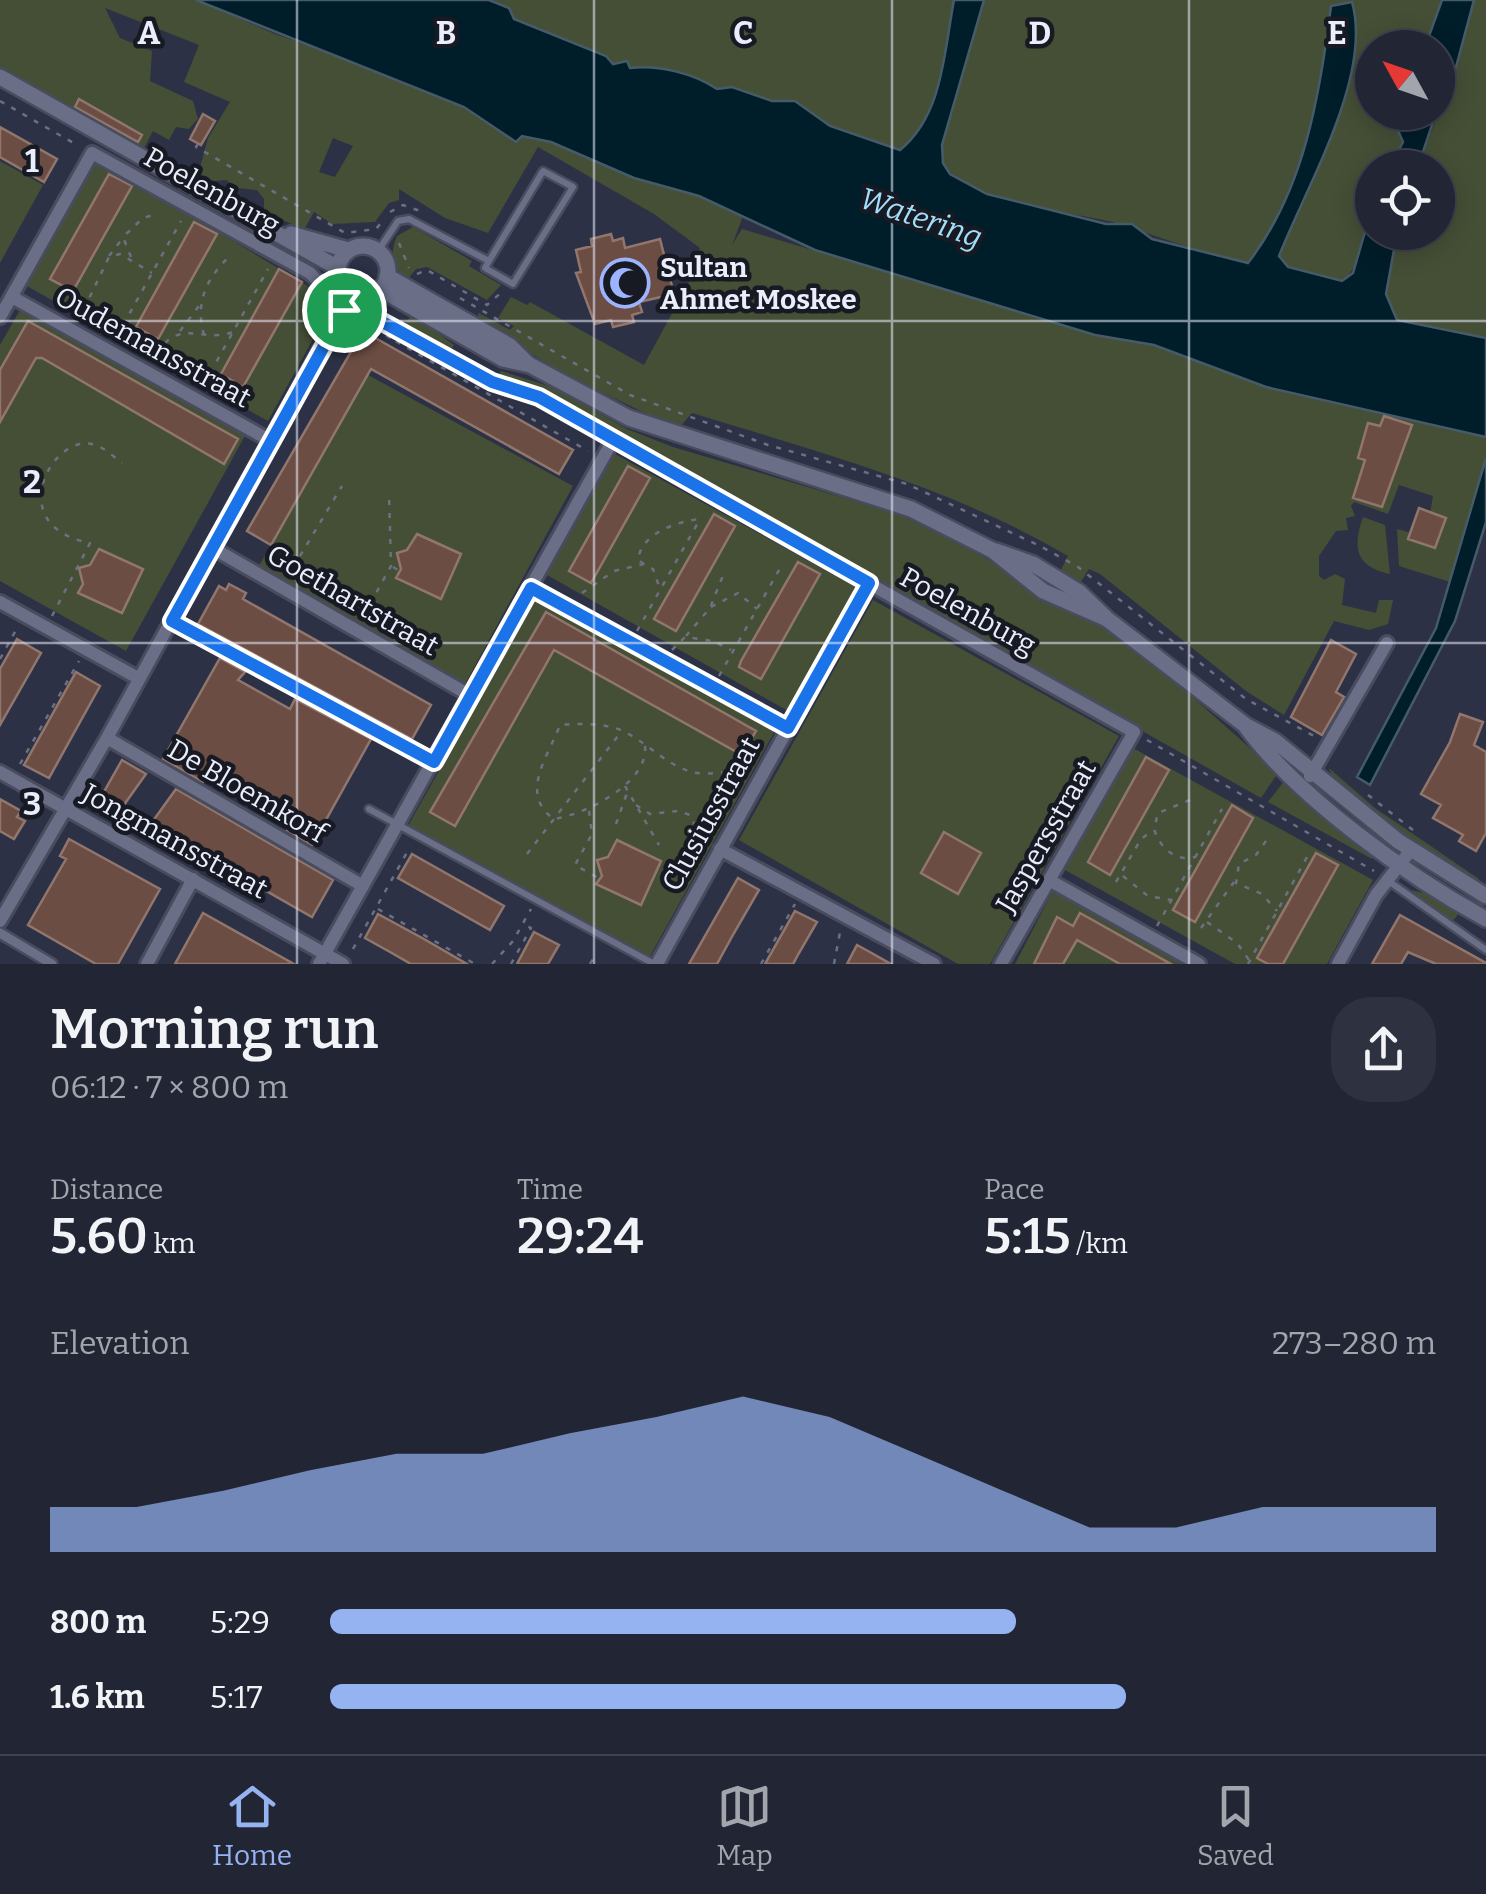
<!DOCTYPE html>
<meta charset="utf-8">
<style>
body{margin:0;font-family:Bitter,serif;background:#2e3140;color:#f1f3f6;height:100vh;display:flex;flex-direction:column;font-size:38px;white-space:nowrap}
*{box-sizing:border-box;margin:0}
p{font-size:32px;color:#a2a5ac}
.icon{flex:none;width:55px;height:55px;fill:none;stroke:currentColor;stroke-width:2;stroke-linecap:round;stroke-linejoin:round}
.map{position:relative;height:964px;overflow:hidden}
.panel{display:flex;flex-direction:column;background:#222534;flex:1}
.panel>*{flex:none}
.needle{width:65px;rotate:310deg}
.tools{position:absolute;left:1355px;top:30px;display:grid;gap:20px}
.tools a{display:grid;place-items:center;width:100px;height:100px;border-radius:50%;background:#222534;box-shadow:0 5px 25px #0003,0 0 0 2px #3f424f;font-size:50px}
.pin{position:absolute;display:grid;place-items:center;width:85px;height:85px;color:#fff;margin:-42px;border:5px solid #fff;border-radius:50%;box-shadow:0 2px 10px #0007}
.round{display:grid;place-items:center;flex:none;width:105px;height:105px;border-radius:40px;background:#2e3140}
.overview{display:flex;align-items:center;justify-content:space-between;height:170px;padding:0 50px}
h1{font-size:55px;font-weight:600;line-height:75px}
.metrics{display:grid;grid-template-columns:repeat(3,1fr);gap:15px;height:170px;padding:10px 50px}
.metrics div{display:grid;align-content:center}
.metrics b{font-size:50px;font-weight:600}
.metrics small{font-size:28px;font-weight:400}
.metrics p{font-size:28px}
.chart{height:280px;padding:20px 50px}
.chart p{display:flex;justify-content:space-between}
.chart svg{width:100%;height:180px;margin-top:10px;fill:#95b2f1;opacity:.7}
ul{padding:0 50px;list-style:none;font-size:32px}
li{display:grid;grid-template-columns:160px 120px 1fr;align-items:center;height:75px}
li i{height:25px;border-radius:12px;background:#95b2f1}
.tab-bar{display:flex;justify-content:space-around;align-items:center;height:140px;border-top:2px solid #3f424f;background:#222534;font-size:28px;color:#a2a5ac}
.tab-bar a{display:grid;justify-items:center;gap:5px}
.tab-bar .on{color:#95b2f1}
.map>svg:first-child{display:block}
.green{fill:#454f36;fill-rule:evenodd}
.water{fill:#001d2a;stroke:#465b69;stroke-width:2.5}
.building{fill:#6b4d43;stroke:#91766d;stroke-width:2.5}
.lines{fill:none;stroke-linecap:round;stroke-linejoin:round}
.service-casing{stroke:#484c5e;stroke-width:11}
.pedestrian-casing{stroke:#484c5e;stroke-width:14}
.minor-casing{stroke:#484c5e;stroke-width:18}
.tertiary-casing{stroke:#484c5e;stroke-width:20}
.path{stroke:#6c7082;stroke-width:2.5;stroke-dasharray:5 8;stroke-linecap:butt}
.service{stroke:#6a6f87;stroke-width:6}
.pedestrian{stroke:#6a6f87;stroke-width:9}
.minor{stroke:#6a6f87;stroke-width:12}
.tertiary{stroke:#6a6f87;stroke-width:15}
.route-casing{stroke:#fff;stroke-width:20}
.route{stroke:#1a73e8;stroke-width:12}
.grid{fill:none;stroke:#eaedfb;stroke-width:2.5;stroke-opacity:0.55}
.labels{text-anchor:middle;dominant-baseline:central;stroke-width:9;stroke-linejoin:round;paint-order:stroke}
.street-label{font-size:28px;fill:#eaedfb;stroke:#181a23}
.poi-label{font-size:28px;font-weight:bold;fill:#eaedfb;stroke:#181a23;text-anchor:start}
.water-label{font-size:30px;font-style:italic;fill:#a2defc;stroke:#181a23}
.grid-label{font-size:32px;text-anchor:middle;font-weight:bold;fill:#eaedfb;stroke:#181a23;stroke-width:9;stroke-linejoin:round;paint-order:stroke}
</style>
<div class="map">
<svg width="1486" height="964" viewBox="0 0 1486 964">
<rect width="100%" height="100%" fill="#2d3146"/>
<path class="green" d="M0,0H196L275,34L374,68L464,107L493,127L551,142L634,178L699,196L743,216L732,245L742,229L1101,336L1154,345L1290,392L1486,437V458L1450,582L1399,566L1397,529L1426,537L1433,496L1399,485L1388,514L1354,502L1351,506L1355,516L1346,518L1348,530L1336,531L1319,556V576L1324,580L1335,574L1345,579L1342,605L1376,613L1379,600H1393L1388,624L1369,630L1334,621L1284,715L1246,691L1100,574L1089,569L1079,585L1060,572L1068,556C951,487 822,453 692,413L678,429L568,376L476,320L479,313L510,330L514,326L498,318L511,297L527,305L530,302L644,365L696,269L700,248L654,214L538,147L488,233L445,218L399,189V200L389,203L375,222L332,224L314,212L305,228C290,225 278,217 264,212V199L257,190L237,188L226,180L206,182L199,171L208,138L230,102L184,82L199,45L105,8L120,38L152,51L150,81L193,101L198,119L189,129L176,127L169,140L153,131L139,158L0,71ZM333,138L353,146L335,177L319,172Z
M489,0H954C944,52 943,114 900,151L830,126L795,101H772L732,87L717,89C685,67 649,72 613,64L606,56L513,19L509,8Z
M984,0H1442L1425,47L1372,48V112L1405,113L1397,128L1403,142L1390,167L1372,168C1372,197 1367,264 1342,281L1288,267L1279,256L1342,106L1316,115L1276,224L1248,263C1207,254 1169,241 1130,227C1078,209 976,212 943,163L942,145Z
M1474,0H1486V338L1397,320L1386,294L1397,233L1438,232V168L1418,167L1456,67Z
M96,159L308,286L329,310L268,421L25,285Z
M0,161L43,185L0,263Z
M413,227L472,261L469,266L501,285L487,300L427,267L416,269L407,280C393,268 389,253 397,236Z
M20,310L246,434L126,651L0,581V345Z
M412,314L454,345L450,351L404,325Z
M501,371L552,387L627,429L673,447L898,514L961,544L1101,625L1151,660L1278,773L1261,798L577,412L497,378Z
M368,375L573,486L464,686L256,571Z
M615,454L856,587L788,711L547,575Z
M1363,517L1385,525L1390,574C1356,567 1352,548 1363,517Z
M538,596L776,729L649,958L410,831L409,824Z
M873,600L1119,736L990,964H958L739,840Z
M1133,748L1373,880L1327,964H1235L1065,870Z
M1329,768L1375,808L1479,879L1476,883C1446,864 1336,798 1329,768Z
M1285,780L1372,852V859L1268,802Z
M1055,887L1193,964H1015Z
M1411,890L1432,895L1462,910L1451,923Z"/>
<path class="water" d="M196,0H489L509,8L514,19L606,56L613,64L627,61L630,68C659,65 693,73 717,89L732,87L772,101H795L830,126L900,150C943,115 944,52 954,0H984L942,145L943,163L950,174L987,194L1106,224H1132L1152,239L1248,263C1305,189 1319,97 1331,6L1352,2C1373,76 1306,187 1279,256L1288,267L1342,281L1353,273L1372,208V232L1397,233L1386,294L1397,320L1486,338V437L1266,387L1154,345L1095,335L815,250L699,196L634,178L551,142L522,136L516,142L464,107Z
M1442,0H1474L1456,67L1438,108V48L1425,47Z
M1405,113H1436L1418,167H1390L1403,142L1397,128Z
M1486,458V522L1455,621L1370,785L1357,777L1436,628Z"/>
<path class="building" d="M79,99L142,135L138,142L75,107Z
M203,114L215,121L201,145L190,139Z
M0,127L57,159L44,182L0,157Z
M109,174L132,186L73,291L50,279Z
M194,222L217,234L158,339L136,327Z
M611,234L613,241L623,238L625,248L660,239L674,294L639,302L642,312L632,315L634,322L613,327L611,320L595,324L576,273L581,272L576,250L592,246L591,239Z
M279,269L302,282L243,387L221,374Z
M28,321L238,439L224,464L42,358H36L0,422V370Z
M363,331L573,450L559,474L371,369L271,545L247,531Z
M1384,416L1412,425L1382,507L1353,498L1365,460L1358,458L1368,423L1380,426Z
M628,466L650,478L591,583L569,571Z
M1419,508L1446,518L1435,548L1408,539Z
M714,514L735,526L676,631L654,619Z
M417,534L461,554L441,599L396,578L401,569L397,553L407,550Z
M99,549L143,569L122,613L78,593L83,584L79,568L90,565Z
M798,562L820,574L761,679L739,667L741,661Z
M229,584L246,593L243,599L431,705L412,739L198,624L219,586L226,590Z
M546,612L756,731L742,755L554,650L455,826L430,812Z
M17,639L41,653L0,725V669Z
M1331,640L1356,654L1336,692L1344,697L1322,735L1291,717Z
M220,658L245,672L238,680L290,709L295,699L371,739L312,845L287,830L292,822L207,774L203,782L163,759Z
M76,672L100,686L49,778L24,765Z
M1460,714L1483,722L1474,745L1486,752V833L1476,851L1459,841L1463,835L1433,818L1441,805L1421,794L1450,742Z
M1146,757L1169,770L1110,875L1088,862Z
M122,760L146,774L121,809L101,797Z
M176,789L333,880L312,917L150,825Z
M0,799L21,811L17,817L25,821L14,839L0,831Z
M1232,805L1253,818L1195,922L1173,910Z
M944,832L981,853L958,894L921,873Z
M69,839L160,889L118,964H96L28,925L66,859L60,856Z
M617,840L661,861L641,905L596,884L602,876L597,860L608,857Z
M1316,853L1338,865L1283,964H1268L1257,958Z
M412,854L504,906L490,930L398,878Z
M738,878L759,890L734,933L717,964H689Z
M795,911L817,922L799,953L793,964H765Z
M203,913L260,945L294,964H175Z
M1080,913L1171,964H1120L1077,940L1063,964H1034L1057,917L1073,926Z
M378,914L424,939L467,964H411L390,952L365,938Z
M1400,915L1486,963V964H1436L1408,952L1401,964H1372Z
M534,932L559,945L548,964H517Z
M857,945L868,951L891,964H847Z"/>
<g class="lines">
<g class="service-casing">
<path id="service" d="M378,251L398,221L409,219L489,261L485,268L513,284L573,187L543,171L489,261
M369,809L654,964
M1387,880L1486,950"/>
</g>
<g class="pedestrian-casing">
<path id="pedestrian" d="M0,933L52,964"/>
</g>
<g class="minor-casing">
<path id="minor" d="M12,297L271,441
M0,317L92,153L310,273L344,310
M211,547L471,696
M531,588L788,728
M0,602L138,678
M172,621L434,762
M107,738L363,886
M0,772L343,964
M1310,776L1387,643
M720,849L934,964
M1049,880L1199,964
M0,921L107,738L351,293
M147,964L193,879
M319,964L613,440L1134,732L1001,964
M657,964L869,583
M1338,964L1376,895L1411,850"/>
</g>
<g class="tertiary-casing">
<path id="tertiary" d="M0,77L338,268
M291,234L348,250
M338 271a25 25 0 1 1 50 0a25 25 0 1 1-50 0Z
M387,276L510,346L527,363
M380,289L503,359L530,365L629,418L911,509L992,550L1043,591L1107,619
M996,551L1033,564L1079,592L1107,619L1245,725L1275,741L1398,841L1486,896
M1247,728C1299,798 1409,877 1486,919"/>
</g>
<path class="path" d="M0,101L77,145
M198,144L196,147L345,233L376,229L385,218
M390,212L403,205L417,210L422,203
M399,243L409,268
M109,256L122,239
M131,257L123,237L143,218L153,215
M417,274L427,270L487,305L503,291
M460,298L630,395L768,445L907,484L1040,546L1078,567L1246,699L1314,736
M84,309L109,257L120,254L152,273
M360,315L377,319L492,382L539,397L599,432
M402,320L392,339L588,451
M350,324L373,327L392,339
M180,331L199,306
M204,335C195,303 206,278 230,256
M117,336L181,221
M165,343C184,323 209,342 232,332
M204,384L268,269
M300,556L342,486
M644,564L638,560C641,534 675,522 699,519
M393,567L400,571
M582,593L614,571L644,564L653,569L660,589
M711,607L738,593L757,609
M364,615L391,566L389,494
M52,616L90,543C0,526 54,430 95,445C105,448 114,457 122,463
M637,631L700,519
M686,636L710,608L724,573
M672,650L685,637L713,641L731,650
M0,659L16,630
M719,676L783,563
M1147,740L1374,871
M645,746C649,783 584,815 554,819C518,794 549,755 560,725C578,723 606,723 623,731C659,749 677,781 722,772
M20,764L79,661
M625,786L659,845
M1368,795L1413,830
M1190,800L1158,813L1154,829C1160,848 1175,862 1195,857
M636,805L650,814L678,811L690,815L696,827
M589,811L592,834L575,865L600,879
M616,824L627,793
M1266,841L1256,855L1239,864L1236,883L1262,894L1277,911
M527,854L621,732
M1123,876L1148,896L1171,900
M1116,882L1141,839L1153,830
M378,909L475,964
M1207,922L1237,943L1249,960
M1157,926L1222,809
M1201,928L1234,882
M353,949L410,847
M492,964L513,941L531,909
M511,964L531,928L525,925
M590,964L593,959
M761,964L795,904
M834,964L840,932
M1248,964L1307,857"/>
<use href="#service" class="service"/>
<use href="#pedestrian" class="pedestrian"/>
<use href="#minor" class="minor"/>
<use href="#tertiary" class="tertiary"/>
</g>
<g class="lines">
<g class="route-casing">
<path id="route" d="M344,310L377,319L492,382L539,397L869,583L788,728L531,588L434,762L172,621Z"/>
</g>
<use href="#route" class="route"/>
</g>
<path class="grid" d="M297,0V964M594,0V964M892,0V964M1189,0V964M0,321H1486M0,643H1486"/>
<defs>
<g id="mosque-ring" transform="scale(2.5)"><circle r="9.5" fill="#181a23" stroke="#9cb4fd" stroke-width="1.5"/><path d="M3.5-4.9A6 6 0 1 0 3.5 4.9A5 5 0 1 1 3.5-4.9Z" fill="#9cb4fd"/></g>
</defs>
<g fill-rule="evenodd">
<use href="#mosque-ring" x="625" y="283"/>
</g>
<g class="labels">
<g class="street-label">
<text transform="translate(212 191) rotate(29)">Poelenburg</text>
<text transform="translate(153 347) rotate(29)">Oudemansstraat</text>
<text transform="translate(353 600) rotate(30)">Goethartstraat</text>
<text transform="translate(968 611) rotate(29)">Poelenburg</text>
<text transform="translate(247 791) rotate(30)">De Bloemkorf</text>
<text transform="translate(711 814) rotate(-61)">Clusiusstraat</text>
<text transform="translate(1046 836) rotate(-60)">Jaspersstraat</text>
<text transform="translate(175 841) rotate(29)">Jongmansstraat</text>
</g>
<g class="poi-label">
<text x="660" y="267">Sultan<tspan x="660" dy="32">Ahmet Moskee</tspan></text>
</g>
<g class="water-label">
<text transform="translate(921 218) rotate(19)">Watering</text>
</g>
</g>
<g class="grid-label">
<text x="149" y="44">A</text>
<text x="446" y="44">B</text>
<text x="743" y="44">C</text>
<text x="1040" y="44">D</text>
<text x="1337" y="44">E</text>
<text x="32" y="172">1</text>
<text x="32" y="493">2</text>
<text x="32" y="815">3</text>
</g>
</svg>
<div class="tools">
<a><svg class="needle" viewBox="-14 -14 28 28"><path d="M0-13l5 13h-10z" fill="#e53935"/><path d="M0 13l5-13h-10z" fill="#a2a5ac"/></svg></a>
<a><svg class="icon" aria-label="locate" viewBox="0 0 24 24"><circle cx="12" cy="12" r="6"/><path d="M12 2v4M12 18v4M2 12h4M18 12h4"/></svg></a>
</div>
<div class="pin" style="left:344px;top:310px;background:#1e9e55"><svg class="icon" aria-label="arrive" viewBox="0 0 24 24"><path d="M6 21V4h12l-3 4 3 4H6"/></svg></div>
</div>
<section class="panel">
<div class="overview"><div><h1>Morning run</h1><p>06:12 · 7 × 800 m</p></div><a class="round"><svg class="icon" aria-label="share" viewBox="0 0 24 24"><path d="M12 15V3M7 8l5-5 5 5M5 13v7h14v-7"/></svg></a></div>
<div class="metrics">
<div><p>Distance</p><b>5.60<small> km</small></b></div>
<div><p>Time</p><b>29:24</b></div>
<div><p>Pace</p><b>5:15<small> /km</small></b></div>
</div>
<div class="chart"><p><span>Elevation</span>273–280 m</p>
<svg viewBox="0 0 160 44" preserveAspectRatio="none"><path d="M0 44V33L10 33L20 29L30 24L40 20L50 20L60 15L70 11L80 6L90 11L100 20L110 29L120 38L130 38L140 33L150 33L160 33V44z"/></svg>
</div>
<ul>
<li><b>800 m</b>5:29<i style="width:62%"></i></li>
<li><b>1.6 km</b>5:17<i style="width:72%"></i></li>
</ul>
</section>
<nav class="tab-bar">
<a class="on"><svg class="icon" aria-label="home" viewBox="0 0 24 24"><path d="M3 11l9-7 9 7M6 9v11h12V9"/></svg>Home</a>
<a><svg class="icon" aria-label="map" viewBox="0 0 24 24"><path d="M3 6l6-2 6 2 6-2v14l-6 2-6-2-6 2zM9 4v14M15 6v14"/></svg>Map</a>
<a><svg class="icon" aria-label="saved" viewBox="0 0 24 24"><path d="M7 4h10v16l-5-4-5 4z"/></svg>Saved</a>
</nav>
